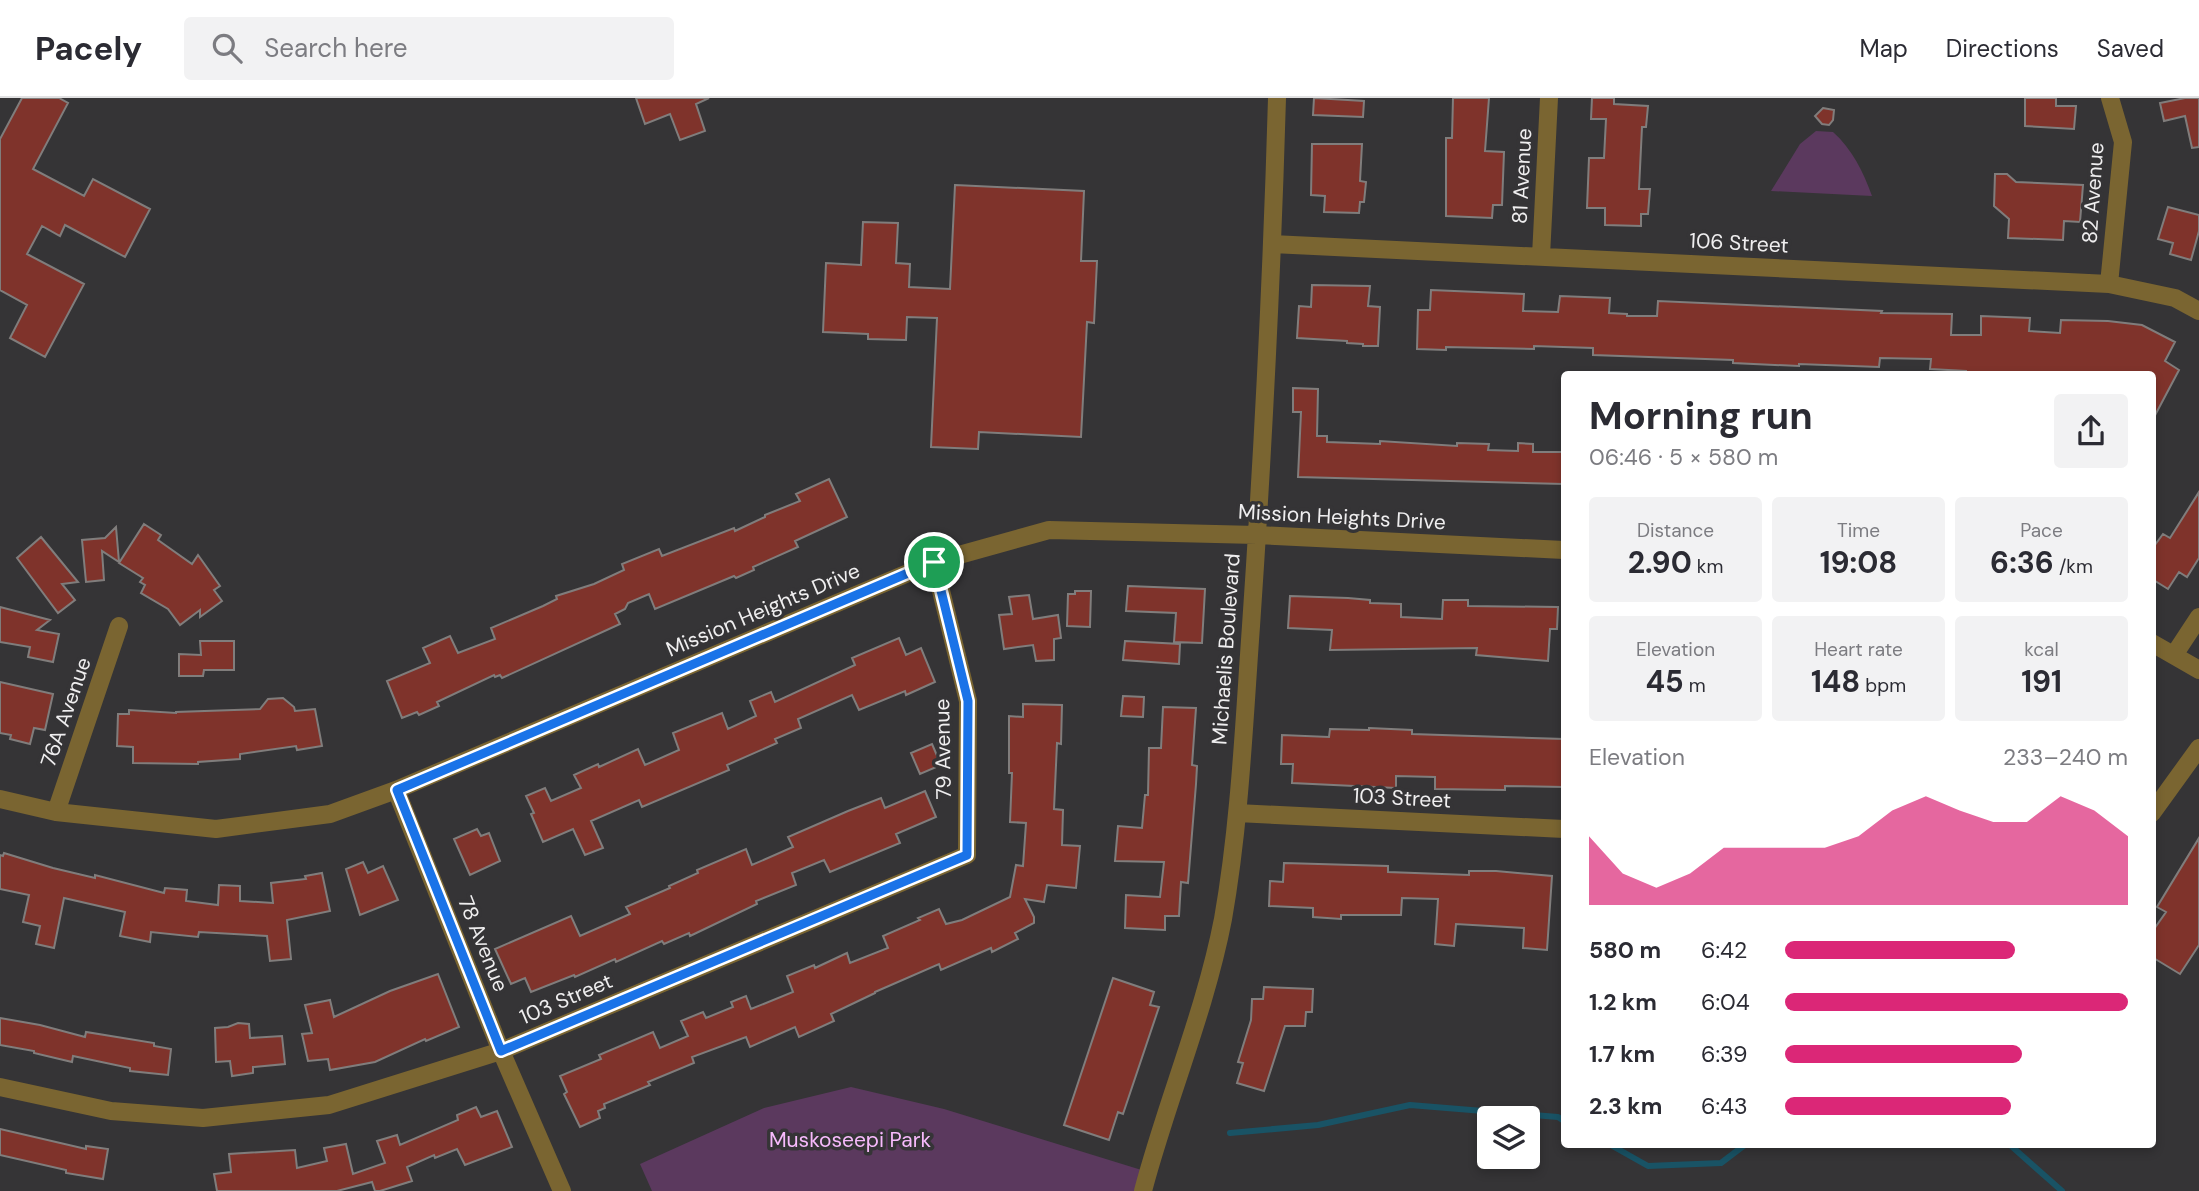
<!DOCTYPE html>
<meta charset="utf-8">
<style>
body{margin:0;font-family:"DM Sans",sans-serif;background:#f2f2f3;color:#2b2b33;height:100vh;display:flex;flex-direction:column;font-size:26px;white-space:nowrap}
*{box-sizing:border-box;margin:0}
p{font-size:23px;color:#7c7c81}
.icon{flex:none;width:38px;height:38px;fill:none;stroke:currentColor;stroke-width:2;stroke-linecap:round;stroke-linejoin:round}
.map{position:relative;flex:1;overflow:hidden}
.details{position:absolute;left:1561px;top:273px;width:595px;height:777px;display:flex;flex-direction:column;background:#fff;border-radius:7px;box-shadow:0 4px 10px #0003}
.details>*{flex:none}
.buttons{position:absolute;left:1477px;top:1008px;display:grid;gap:14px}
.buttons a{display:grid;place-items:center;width:63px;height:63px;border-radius:7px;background:#fff;box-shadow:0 4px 10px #0003;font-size:35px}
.pin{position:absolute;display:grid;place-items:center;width:60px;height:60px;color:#fff;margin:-30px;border:4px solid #fff;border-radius:50%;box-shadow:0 2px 7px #0007}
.round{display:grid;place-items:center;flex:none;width:74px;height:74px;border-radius:7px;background:#f2f2f3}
.headline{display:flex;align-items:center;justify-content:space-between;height:119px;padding:0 28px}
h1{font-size:38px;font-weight:700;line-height:52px}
.figures{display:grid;grid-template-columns:repeat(3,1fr);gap:10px;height:119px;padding:7px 28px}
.figures div{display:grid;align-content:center;border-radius:7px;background:#f2f2f3;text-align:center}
.figures b{font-size:30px;font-weight:700}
.figures small{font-size:19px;font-weight:400}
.figures p{font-size:19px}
.chart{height:196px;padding:14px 28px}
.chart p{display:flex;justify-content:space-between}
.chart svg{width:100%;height:126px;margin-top:7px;fill:#db2777;opacity:.7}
ul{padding:0 28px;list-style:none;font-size:23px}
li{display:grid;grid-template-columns:112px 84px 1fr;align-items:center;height:52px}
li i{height:18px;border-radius:9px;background:#db2777}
header{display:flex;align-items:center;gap:42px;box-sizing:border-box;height:98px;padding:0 35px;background:#fff;border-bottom:2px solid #e1e1e2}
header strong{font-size:33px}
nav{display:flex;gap:38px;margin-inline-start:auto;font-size:24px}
.search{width:490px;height:63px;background:#f2f2f3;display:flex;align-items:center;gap:18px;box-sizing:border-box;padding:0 24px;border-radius:7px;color:#7c7c81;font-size:26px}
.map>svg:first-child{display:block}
.green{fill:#5b395e}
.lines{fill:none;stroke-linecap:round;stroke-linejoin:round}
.stream{stroke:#195365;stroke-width:6}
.building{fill:#7f332b;stroke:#807d7c;stroke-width:2}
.minor{stroke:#7a6531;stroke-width:18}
.route-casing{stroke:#fff;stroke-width:14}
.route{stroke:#1a73e8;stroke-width:9}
.labels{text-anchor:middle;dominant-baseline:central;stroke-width:7;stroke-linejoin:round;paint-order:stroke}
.street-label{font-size:21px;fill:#efeeef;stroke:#353436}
.park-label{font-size:21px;fill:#f7bafc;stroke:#353436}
</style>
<header>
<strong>Pacely</strong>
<div class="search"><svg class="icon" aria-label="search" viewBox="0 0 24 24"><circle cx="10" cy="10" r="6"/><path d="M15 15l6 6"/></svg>Search here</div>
<nav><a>Map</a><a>Directions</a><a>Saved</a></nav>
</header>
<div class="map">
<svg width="2199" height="1093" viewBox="0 0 2199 1093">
<rect width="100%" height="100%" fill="#353436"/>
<path class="green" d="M1816,33L1833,34C1852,51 1863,73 1872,98L1771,93L1800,46Z
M851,989L944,1011L1148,1074L1143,1093H652L640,1066L764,1010Z"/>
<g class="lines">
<path class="stream" d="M1230,1035L1318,1027L1410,1007L1558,1019L1564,1023
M1609,1046L1648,1068L1721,1065L1746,1046
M2009,1046L2062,1093"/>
</g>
<path class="building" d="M22,0H59L68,5L33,71L84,98L93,81L150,111L125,159L65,127L60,138L42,128L27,156L84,186L45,259L10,240L27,207L0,192V41Z
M636,0H709L696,6L705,33L680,42L670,16L645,26Z
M1314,0L1364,3L1363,19L1313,17Z
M1453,0H1489L1485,53L1504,54L1502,107H1493L1492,120L1446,118V40H1452Z
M1592,0H1614V6L1648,8L1646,29H1642L1639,91H1650L1648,116H1641V128L1605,127V110H1587L1589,60H1604L1606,21H1591Z
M2025,0H2056V8H2076L2074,31L2025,28Z
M2185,0H2199V49L2192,50L2185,18L2164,23L2160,5Z
M1823,10L1834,12L1833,22L1829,27L1822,26L1815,18Z
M1312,46H1362L1360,83L1366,84L1364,104H1360L1359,115L1324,114L1325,98L1311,97Z
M1995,76H2007L2016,84L2083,87L2080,124L2064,123L2063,142L2008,140L2009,121L1994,108Z
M955,87L1084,93L1081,163H1097L1094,225L1087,224L1081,339L979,334L978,351L931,349L937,220L907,219L906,242L868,241V236L823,234L826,165L861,167L863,124L898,125L896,165L910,166L909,189L950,191Z
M2168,109L2199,117V133L2191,162L2170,156L2173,145L2158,141Z
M1312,187L1370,188L1368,208L1380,209L1378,248H1363V246L1347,245V243L1297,240L1299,208L1311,209Z
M1431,192L1524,196L1523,213L1558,214L1560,198L1610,200L1609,215L1627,216V218H1657L1658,203L1882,213L1881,215L1952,216L1951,237H1981V218L2030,220L2029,233L2060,235L2061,222L2108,223L2142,227L2175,244L2165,263L2179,272L2152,323V276H1966V273L1930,271L1931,261L1880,260L1879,269L1799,266V268L1733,265V262L1593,257V250L1534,248V251L1446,249V252L1417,251L1418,212H1430Z
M1293,290L1318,291L1317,338H1327V344L1380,346V343L1457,348V345L1489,346L1488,352L1518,353V345L1533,346V354H1564V386L1298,379L1301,314H1293Z
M829,381L847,419L795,443L798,449L753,469L754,472L736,480L734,478L655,511L649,496L628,505L625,511L615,516L620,526L502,580L500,577L495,579L494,577L437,604L439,608L419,617L417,614L402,620L387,583L430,565L423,550L450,538L458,555L495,541L491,530L543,508L557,501L556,498L594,486L624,472L622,466L659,451L662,458L734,430L735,433L765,419V417L800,403L796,396Z
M2199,394V460L2187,479L2179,474L2168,491L2152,481V451L2163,436L2170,440Z
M144,426L161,437L158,442L192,466L198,457L220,488L214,492L222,503L200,519V512L180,527L168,511L141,495L145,487L140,484L143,480L119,465Z
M116,429L119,464L102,453L104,482L86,484L82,442L105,440Z
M41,439L78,484L62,486L75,502L58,515L17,460Z
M1128,488L1205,491L1202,545L1174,544L1176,515L1126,513Z
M1075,493H1091L1090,529L1067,528L1068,496H1075Z
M1029,497L1033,521L1058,517L1061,540L1054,541V562L1036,563L1033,547L1004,551L999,517L1012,516L1009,499Z
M1290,498L1348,500L1370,502V505L1401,506V519L1442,521L1443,502H1468V508L1558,509L1557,531H1550L1548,563L1476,557L1477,550L1330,552L1332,532L1288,530Z
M0,509L50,522L37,532L59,536L53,564L28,559L30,549L0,544Z
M899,540L906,557L921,550L935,584L906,597L905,593L859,612L852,597L798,621L801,630L775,641L777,645L727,667L729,672L642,709L639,702L591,723L603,750L585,757L573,731L543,744L531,716L534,715L526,698L545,690L551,703L581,690L574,677L598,666L599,669L638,651L645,667L679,652L673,635L722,615L728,631L756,618L750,603L771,594L775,604L855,567L852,560Z
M200,543H234V572H204L203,578H179V556L201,557Z
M1125,543L1180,546L1179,566L1123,562Z
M0,584L53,596L45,632L34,630L30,646L10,641L11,637L0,635Z
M1123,598L1144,599L1143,619L1121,618Z
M283,600L294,609L295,613L315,611L322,648L297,652L296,648L240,656V661L198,664V666L133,665V649L117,648L118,616H129V612L176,615V614L260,611L268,601Z
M1023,606L1062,607L1061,646L1057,645L1054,711L1063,712L1062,747L1080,748L1076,790L1047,787L1044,804L1025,801L1034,819V825L1015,835L1018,841L992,854L991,850L941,872L939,866L875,894V895L831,916L834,923L799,939L795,929L750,949L746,939L692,959L694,965L648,984L650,987L604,1006L605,1010L598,1013L600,1020L580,1029L564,996L567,994L560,978L601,961L599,957L653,934L660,950L688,938L681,923L703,914L706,920L733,909L731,904L746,898L751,911L793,894L787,878L814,867L815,870L847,855L850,865L888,850L883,838L920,822L918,820L939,811L946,826L962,822L1010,799L1016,767L1023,768L1026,725L1010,724L1012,675H1009V618L1023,619Z
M1163,609L1196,610L1192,667L1197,668L1196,686L1188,785L1181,784L1179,818H1165V832L1125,830L1126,797L1160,799L1164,764L1115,763L1118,728L1142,730L1145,697H1148L1149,650H1161Z
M1369,630L1412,632V636L1564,641V689L1505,688V692L1435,691V679L1396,678V690L1292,685L1293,666H1281L1282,637L1329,639L1330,631L1369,632Z
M932,646L941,667L920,676L911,655Z
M925,693L936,719L896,736L900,745L830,774L824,762L792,775L796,787L756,803L757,806L690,838L689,835L664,846L662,843L616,864L615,861L575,879L574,877L531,894L525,880L511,886L495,851L571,818L580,838L630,816L626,809L670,790L669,788L698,775L697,772L746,751L752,767L793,749L788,739L848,713L881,700L885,710Z
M477,731L481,738L489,735L500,763L470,777L454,741Z
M2199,740V847L2180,876L2152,859V834L2166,814L2157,809Z
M4,755L53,770L95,780V777L164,795L165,790L187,792L186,803L218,807L219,787L240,788V803L273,805L271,785L306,781L305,778L322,775L330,813L287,822L291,861L270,863L267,838L199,834L198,839L151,834L150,844L120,838L125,814L64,800L54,850L36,846L40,828L23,824L29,797L0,791V757L3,758Z
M363,764L368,775L383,768L398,802L360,817L346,771Z
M1284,765L1388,768V774L1469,777V773H1496L1552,778L1547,852L1523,850L1524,830L1456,826L1454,848L1435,846L1438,801L1402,800L1401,817H1341V821L1313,819V810L1269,808L1270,783L1283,784Z
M438,876L459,929L426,943L425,941L375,964L330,972L328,961L308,963L302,936L312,935L305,907L330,902L334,919L390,893Z
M1113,880L1154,894L1150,907L1159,909L1123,1016L1118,1014L1109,1042L1064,1027Z
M1264,889L1313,891L1312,914H1306L1305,928H1285L1264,993L1237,985L1243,965L1238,964L1251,922L1252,901H1263Z
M0,920L40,927L85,939L86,934L154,945V948L171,951L168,977L130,973V970L73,958L72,964L34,955V953L0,947Z
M238,925L249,926L250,940L282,938L285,966L253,969V975L232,978L230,963L216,964L215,930L228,929Z
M476,1009L481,1019L497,1013L512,1049L465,1067L457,1051L435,1060L434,1057L407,1069L412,1083L380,1093H375L372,1084L337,1093H217L214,1076L231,1074L229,1056L295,1052L297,1070L327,1063L324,1050L346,1046L353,1076L385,1065L377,1043L397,1037L400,1047L458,1022L457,1017Z
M0,1031L86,1051V1048L108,1051L103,1081L66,1075V1072L0,1057Z"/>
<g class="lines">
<path class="minor" d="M1272,146L2109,186L2175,200L2199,213
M1541,158L1549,0
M2109,186L2123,44L2110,0
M2152,545L2199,572
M2174,557L2199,519
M396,692L501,953L562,1093
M0,701L56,714L216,731L330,716L396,692L934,464L1049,432L1257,437L1564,452
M56,714L119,528
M1237,715L1564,731
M2152,715L2199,650
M0,989L111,1013L203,1020L329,1007L501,953L967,757L968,603L934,464
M1143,1093C1167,1002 1205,914 1223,821C1240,724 1244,625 1251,528C1263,352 1272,176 1277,0"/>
</g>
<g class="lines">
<g class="route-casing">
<path id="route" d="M934,464L968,603L967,757L501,953L397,692Z"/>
</g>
<use href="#route" class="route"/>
</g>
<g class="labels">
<g class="street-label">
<text transform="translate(1522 78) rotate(-87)">81 Avenue</text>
<text transform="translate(2093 95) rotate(-86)">82 Avenue</text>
<text transform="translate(1739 145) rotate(3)">106 Street</text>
<text transform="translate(1342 419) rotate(3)">Mission Heights Drive</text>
<text transform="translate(763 512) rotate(-23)">Mission Heights Drive</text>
<text transform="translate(1226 551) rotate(-86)">Michaelis Boulevard</text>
<text transform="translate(66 614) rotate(-71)">76A Avenue</text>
<text transform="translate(943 651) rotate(-91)">79 Avenue</text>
<text transform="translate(1402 700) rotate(3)">103 Street</text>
<text transform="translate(483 846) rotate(68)">78 Avenue</text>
<text transform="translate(566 901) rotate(-23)">103 Street</text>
</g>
<g class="park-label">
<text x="850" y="1042">Muskoseepi Park</text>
</g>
</g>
</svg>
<div class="buttons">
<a><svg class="icon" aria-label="layers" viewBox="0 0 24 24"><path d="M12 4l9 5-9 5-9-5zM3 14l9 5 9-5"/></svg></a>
</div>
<div class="pin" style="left:934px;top:464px;background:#1e9e55"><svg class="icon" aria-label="arrive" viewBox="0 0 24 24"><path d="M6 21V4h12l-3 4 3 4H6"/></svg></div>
<section class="details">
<div class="headline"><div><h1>Morning run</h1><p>06:46 · 5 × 580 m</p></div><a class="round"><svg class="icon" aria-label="share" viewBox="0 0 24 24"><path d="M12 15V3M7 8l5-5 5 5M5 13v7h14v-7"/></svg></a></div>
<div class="figures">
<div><p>Distance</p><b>2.90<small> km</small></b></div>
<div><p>Time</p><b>19:08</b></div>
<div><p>Pace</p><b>6:36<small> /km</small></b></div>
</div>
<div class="figures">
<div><p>Elevation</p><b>45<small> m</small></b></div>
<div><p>Heart rate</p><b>148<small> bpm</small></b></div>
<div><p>kcal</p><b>191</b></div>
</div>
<div class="chart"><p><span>Elevation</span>233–240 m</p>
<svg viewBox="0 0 160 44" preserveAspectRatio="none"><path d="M0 44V20L10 33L20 38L30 33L40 24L50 24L60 24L70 24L80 20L90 11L100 6L110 11L120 15L130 15L140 6L150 11L160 20V44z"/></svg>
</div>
<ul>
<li><b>580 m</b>6:42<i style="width:67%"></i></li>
<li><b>1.2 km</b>6:04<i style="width:100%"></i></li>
<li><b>1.7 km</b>6:39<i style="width:69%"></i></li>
<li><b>2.3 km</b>6:43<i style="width:66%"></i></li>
</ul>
</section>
</div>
